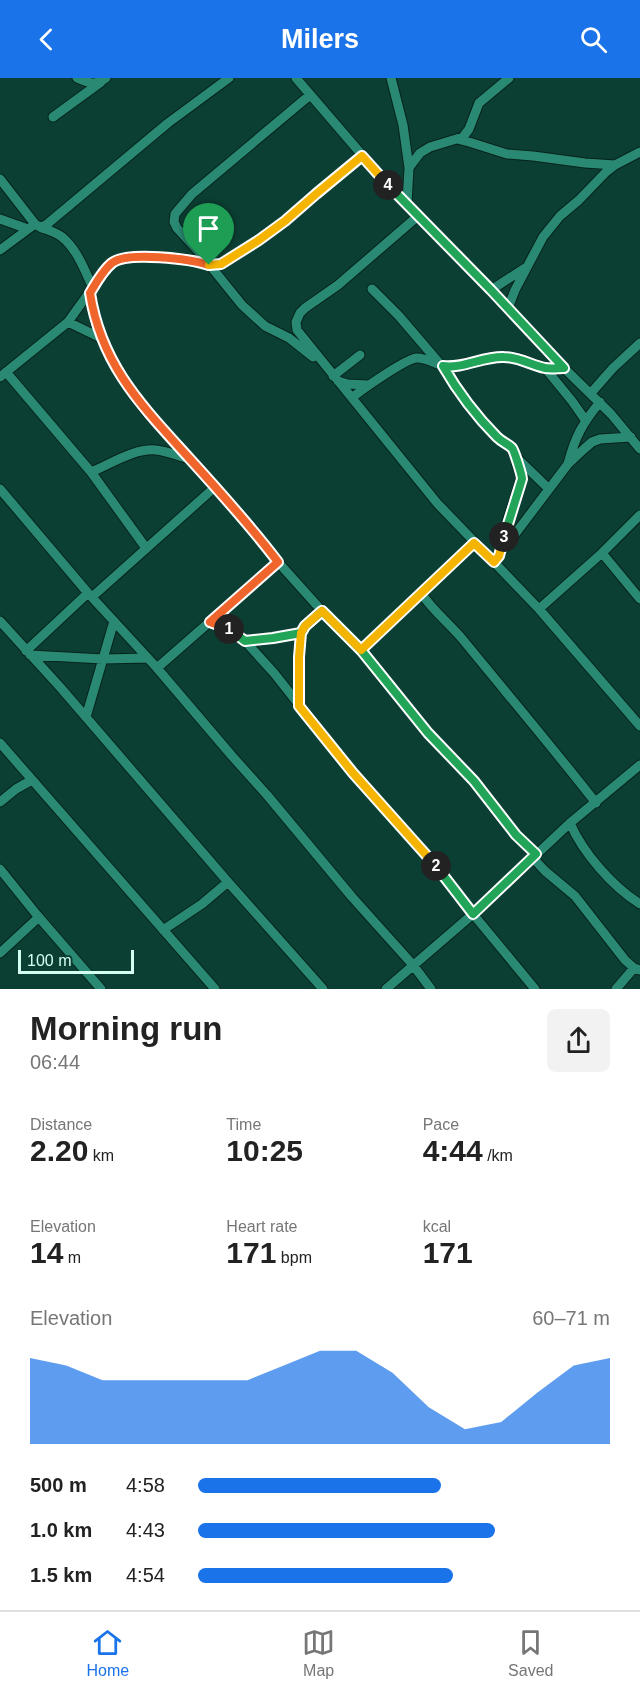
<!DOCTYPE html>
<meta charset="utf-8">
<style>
body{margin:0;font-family:Helvetica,sans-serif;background:#f2f2f2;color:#222;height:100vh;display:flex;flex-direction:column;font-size:22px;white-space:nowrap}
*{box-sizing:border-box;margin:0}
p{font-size:20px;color:#767676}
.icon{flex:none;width:33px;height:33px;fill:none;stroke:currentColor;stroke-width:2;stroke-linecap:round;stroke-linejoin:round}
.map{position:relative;height:911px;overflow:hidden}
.drawer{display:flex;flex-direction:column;background:#fff;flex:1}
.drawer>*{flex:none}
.scale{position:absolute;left:18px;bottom:15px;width:116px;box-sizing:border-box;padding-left:6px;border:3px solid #d4fef1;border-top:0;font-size:16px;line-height:21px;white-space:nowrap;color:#d4fef1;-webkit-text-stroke:4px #0c3f33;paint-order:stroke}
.pin{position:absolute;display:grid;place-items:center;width:51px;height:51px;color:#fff;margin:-62px -26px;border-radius:50% 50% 50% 0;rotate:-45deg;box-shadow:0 0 6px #0007}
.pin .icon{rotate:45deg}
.km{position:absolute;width:30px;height:30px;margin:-15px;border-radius:50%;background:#222;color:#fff;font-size:16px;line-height:30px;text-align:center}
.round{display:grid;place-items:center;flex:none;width:63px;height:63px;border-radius:9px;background:#f2f2f2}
.head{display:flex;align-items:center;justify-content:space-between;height:102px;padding:0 30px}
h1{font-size:33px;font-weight:700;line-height:45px}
.stats{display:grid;grid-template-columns:repeat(3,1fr);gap:9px;height:102px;padding:6px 30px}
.stats div{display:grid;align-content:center}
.stats b{font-size:30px;font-weight:700}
.stats small{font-size:16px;font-weight:400}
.stats p{font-size:16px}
.chart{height:168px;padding:12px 30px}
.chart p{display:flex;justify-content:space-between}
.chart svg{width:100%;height:108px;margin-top:6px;fill:#1a73e8;opacity:.7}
ul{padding:0 30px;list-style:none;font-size:20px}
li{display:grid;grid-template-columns:96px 72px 1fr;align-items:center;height:45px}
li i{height:15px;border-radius:8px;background:#1a73e8}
header{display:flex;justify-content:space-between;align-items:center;height:78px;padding:0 30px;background:#1a73e8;color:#fff;font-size:27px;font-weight:700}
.tabs{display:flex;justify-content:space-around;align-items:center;height:84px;border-top:2px solid #e0e0e0;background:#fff;font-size:16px;color:#767676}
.tabs a{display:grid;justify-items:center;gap:3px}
.tabs .on{color:#1a73e8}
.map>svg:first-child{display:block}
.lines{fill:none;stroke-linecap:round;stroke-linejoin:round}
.minor-casing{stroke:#06231c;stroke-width:11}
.minor{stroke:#2a8972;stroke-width:9}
.split-1-casing{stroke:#fff;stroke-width:12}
.split-2-casing{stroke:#fff;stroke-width:12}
.split-3-casing{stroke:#fff;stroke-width:12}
.split-4-casing{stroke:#fff;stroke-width:12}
.split-5-casing{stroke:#fff;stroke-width:12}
.split-1{stroke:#f0652b;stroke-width:8}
.split-2{stroke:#22a559;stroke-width:8}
.split-3{stroke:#f5b400;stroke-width:8}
.split-4{stroke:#22a559;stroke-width:8}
.split-5{stroke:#f5b400;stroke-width:8}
</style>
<header><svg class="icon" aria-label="back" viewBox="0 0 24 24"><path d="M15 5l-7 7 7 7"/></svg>Milers<svg class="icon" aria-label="search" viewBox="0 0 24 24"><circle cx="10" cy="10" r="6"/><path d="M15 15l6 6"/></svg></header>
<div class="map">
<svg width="640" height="911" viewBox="0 0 640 911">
<rect width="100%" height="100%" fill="#0c3f33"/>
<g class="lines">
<g class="minor-casing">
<path id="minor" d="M77,0C88,5 96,8 106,0
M296,0L393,113L491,212L564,290L611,336L640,371
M391,0L403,47L409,90
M310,17L192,116L175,136L174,144L177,150L200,175L242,227L265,248L289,260L313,279
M53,39L101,4
M457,61L469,64L507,76L533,78L585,85L615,87
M0,101L35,146L40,149L46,147L168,45L229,0
M407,126L409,90L414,83L420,75L430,69L463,59L469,51L479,25L509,0
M418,138L338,207L305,230L300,235L296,244L297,252L437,425L539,531L640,648
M0,141L28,151
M40,149C47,152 56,154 62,159C77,171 85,193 93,210
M0,172L35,146
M372,211L399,238L440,286
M491,212L525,190
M90,215L96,246L110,279L121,298L144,331L238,434L278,484L322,533L361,572L428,655L474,703L516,757L536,776
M508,230L515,212L543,159L560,138L579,122L606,94L615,87L640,74
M68,244L103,261
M443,288L469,328L497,359L514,372L517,387L522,398L508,441L499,478
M545,290L572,323L586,343
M6,294L91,394L146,470
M333,298L360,277
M0,299L68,244L108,188L114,183L126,180L139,179L186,181L209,187L221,186L259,162L285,143L362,78
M338,303L348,306L368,307
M591,315L613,290L640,265
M352,320C361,312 407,280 417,280C428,280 438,288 449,289L493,279H505L518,280L545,290H564
M518,381L549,411
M568,386C575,359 582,346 600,324
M91,394C111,386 134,370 156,372C167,373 178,378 189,381
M0,411L88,515L157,590L232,678L267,717L352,819L413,887L431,911
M503,472L568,386L584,371L592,364L600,361L631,359
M602,475L640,521
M421,515C433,533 450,546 464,563C508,617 553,670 596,725
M92,519L215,409
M539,531L602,475L640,437
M0,543L60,609L228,804L323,911
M210,544L226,549L245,563L274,595L353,695L434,785L473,836L535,911
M245,563L273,560L301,555
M361,572L474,465
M26,573L88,515
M30,577L103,581L148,580
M157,590L278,484
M299,628C299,612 295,561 304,549C309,543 316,538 322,533
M86,639L114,543
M0,665L215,911
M0,724L16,711L32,702
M570,745C583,775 612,808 640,826
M533,780L545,793L575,818L625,882L634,890L640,892
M0,791L37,837L101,911
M163,852L202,826L228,804
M0,875L39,839
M386,911L473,836L570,745L640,687
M616,911L634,890"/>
</g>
<use href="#minor" class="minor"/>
</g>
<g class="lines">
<g class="split-1-casing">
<path id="split-1" d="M209,187C191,181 127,173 112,185C103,192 96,205 90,215C101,287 142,328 189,380C220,414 250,447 278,484L210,544L229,551"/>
</g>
<g class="split-2-casing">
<path id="split-2" d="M229,551L245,563L273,560L301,555L305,548L322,533L361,572L428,655L474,703L516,757L536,776L473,836L436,788"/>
</g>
<g class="split-3-casing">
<path id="split-3" d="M436,788L353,695L299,628V579L301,555L305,548L322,533L361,572L474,465L494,484L499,478L504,459"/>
</g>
<g class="split-4-casing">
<path id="split-4" d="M388,107L491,212L564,290C558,290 551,291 545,290C531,287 519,279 504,279C483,278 463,291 443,288C458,314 476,338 497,359C502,364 508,366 512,370C514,372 522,397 522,401L504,459"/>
</g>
<g class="split-5-casing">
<path id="split-5" d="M209,187L221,186L259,162L285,143L316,116L362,78L388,107"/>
</g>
<use href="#split-1" class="split-1"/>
<use href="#split-2" class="split-2"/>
<use href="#split-3" class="split-3"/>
<use href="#split-4" class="split-4"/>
<use href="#split-5" class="split-5"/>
</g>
</svg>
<div class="scale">100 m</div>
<div class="pin" style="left:209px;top:187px;background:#1e9e55"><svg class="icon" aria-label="arrive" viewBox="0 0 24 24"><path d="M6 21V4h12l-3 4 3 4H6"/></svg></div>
<b class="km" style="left:229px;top:551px">1</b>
<b class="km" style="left:436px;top:788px">2</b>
<b class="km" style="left:504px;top:459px">3</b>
<b class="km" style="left:388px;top:107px">4</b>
</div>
<section class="drawer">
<div class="head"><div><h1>Morning run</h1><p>06:44</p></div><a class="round"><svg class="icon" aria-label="share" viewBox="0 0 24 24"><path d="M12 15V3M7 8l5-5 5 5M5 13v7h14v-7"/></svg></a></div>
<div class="stats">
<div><p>Distance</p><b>2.20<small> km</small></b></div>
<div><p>Time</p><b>10:25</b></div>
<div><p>Pace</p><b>4:44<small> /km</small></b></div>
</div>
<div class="stats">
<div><p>Elevation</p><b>14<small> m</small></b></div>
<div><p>Heart rate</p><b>171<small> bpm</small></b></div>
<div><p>kcal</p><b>171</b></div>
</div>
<div class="chart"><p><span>Elevation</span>60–71 m</p>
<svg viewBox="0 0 160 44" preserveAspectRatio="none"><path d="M0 44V9L10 12L20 18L30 18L40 18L50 18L60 18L70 12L80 6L90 6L100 15L110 29L120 38L130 35L140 23L150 12L160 9V44z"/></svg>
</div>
<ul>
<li><b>500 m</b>4:58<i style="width:59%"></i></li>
<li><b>1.0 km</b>4:43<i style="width:72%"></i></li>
<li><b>1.5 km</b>4:54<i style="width:62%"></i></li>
</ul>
</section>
<nav class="tabs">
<a class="on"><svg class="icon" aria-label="home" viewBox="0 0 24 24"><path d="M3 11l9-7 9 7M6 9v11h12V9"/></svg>Home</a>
<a><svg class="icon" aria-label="map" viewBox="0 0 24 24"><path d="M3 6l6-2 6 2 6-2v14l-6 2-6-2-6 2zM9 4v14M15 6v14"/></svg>Map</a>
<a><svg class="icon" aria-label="saved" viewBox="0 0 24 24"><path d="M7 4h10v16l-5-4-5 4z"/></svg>Saved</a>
</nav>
